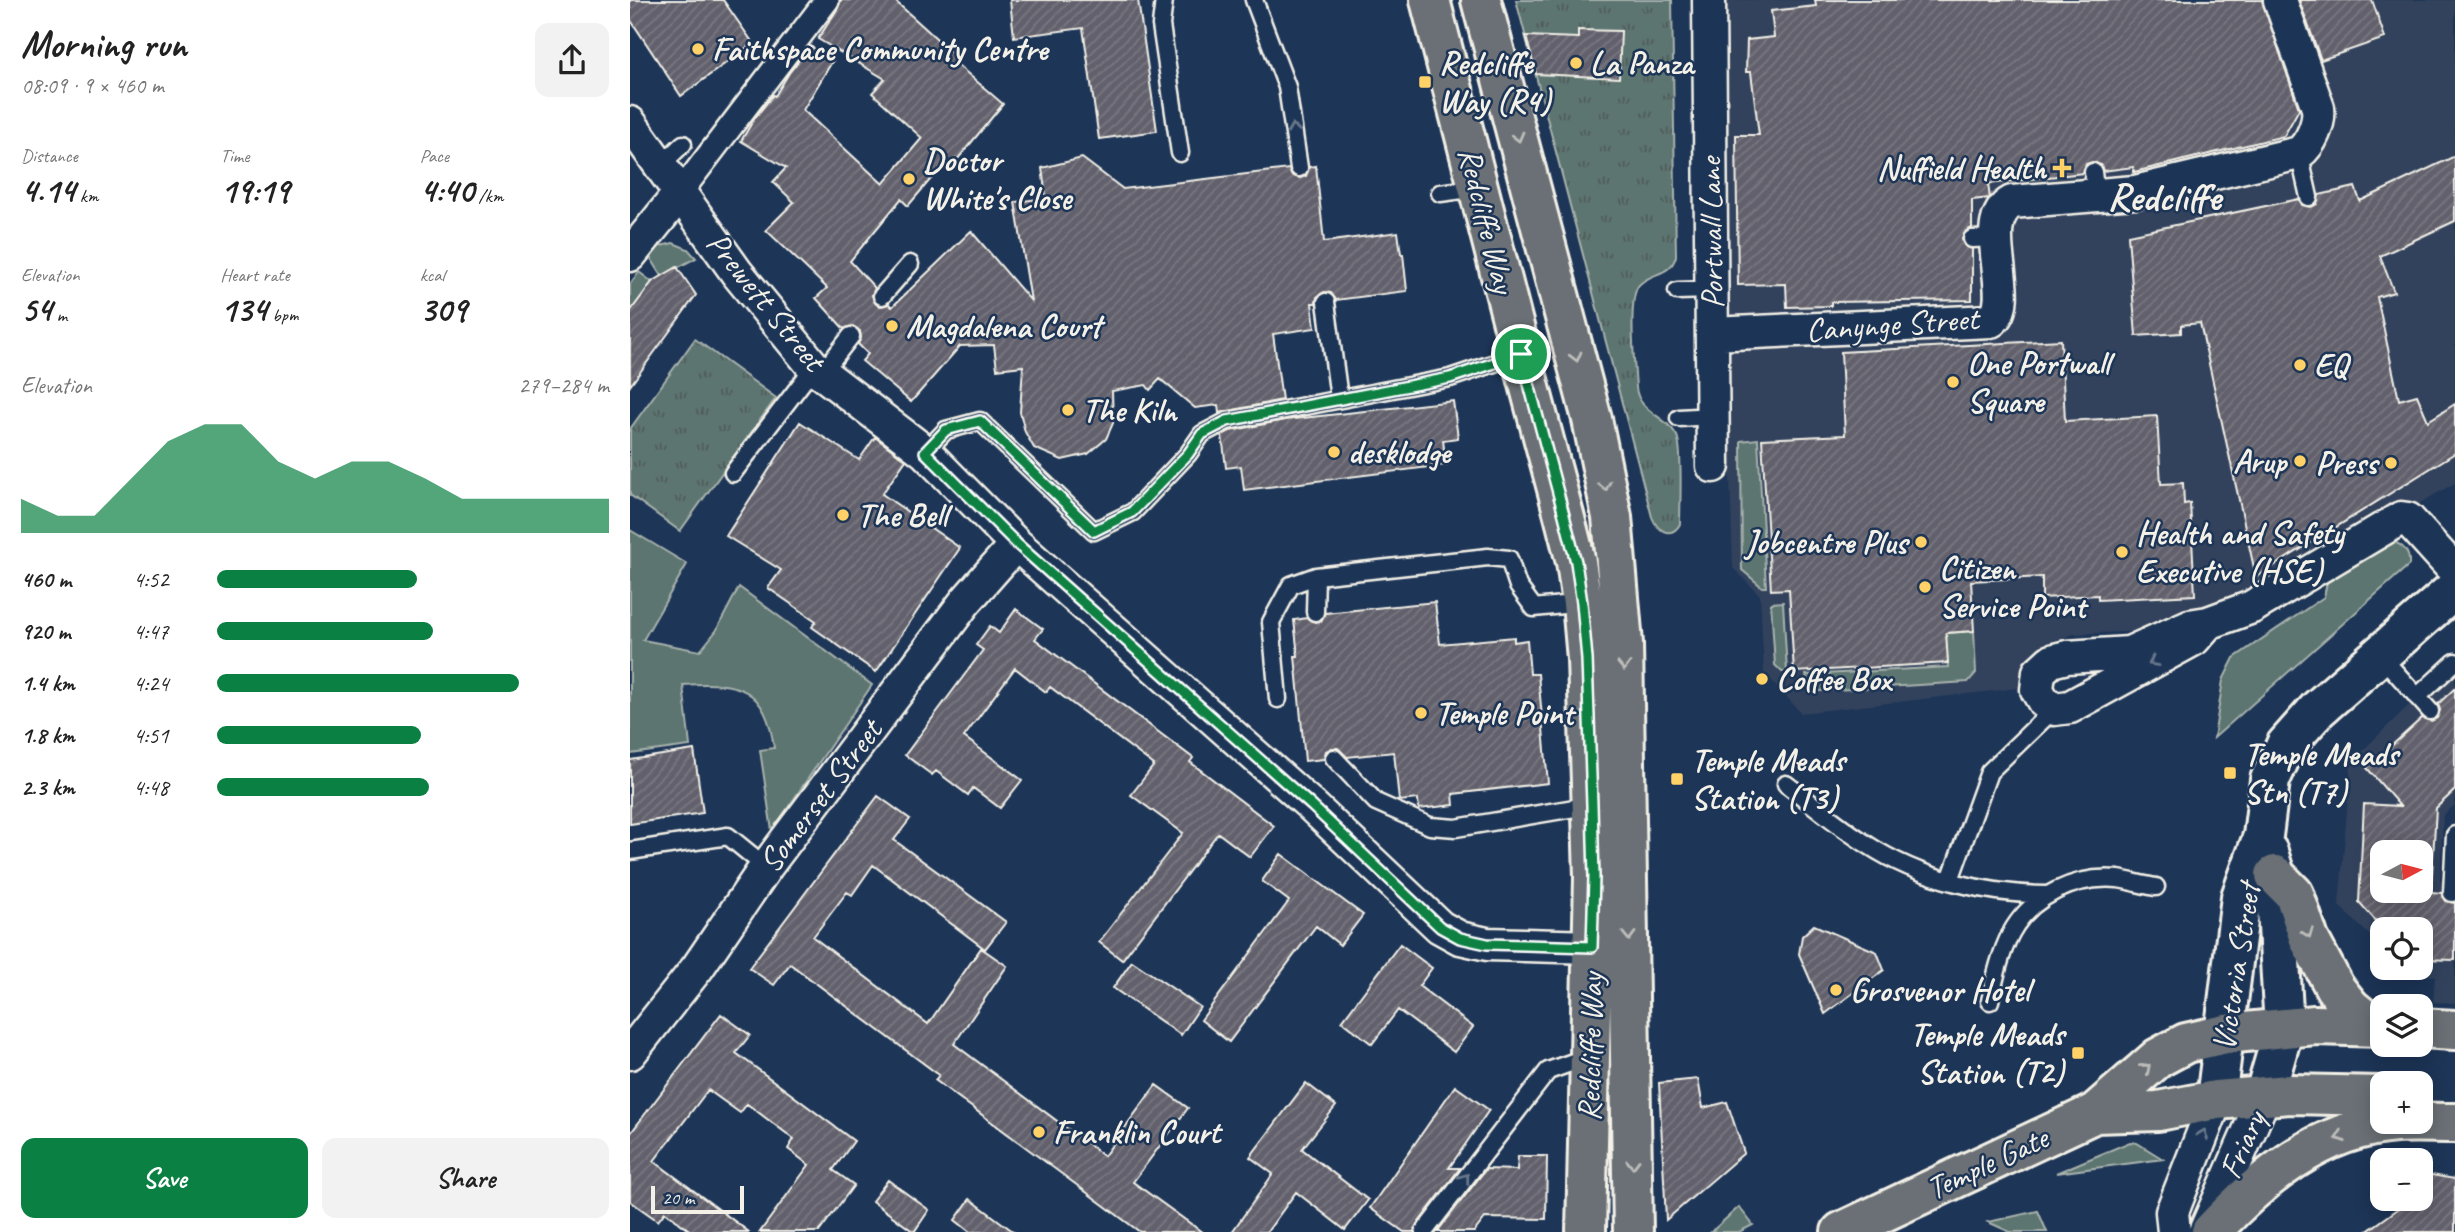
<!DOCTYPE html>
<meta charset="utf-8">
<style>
body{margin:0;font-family:Caveat,sans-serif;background:#f2f2f2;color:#222;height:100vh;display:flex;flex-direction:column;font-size:26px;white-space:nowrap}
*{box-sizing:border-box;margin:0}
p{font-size:23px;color:#767676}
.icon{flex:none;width:38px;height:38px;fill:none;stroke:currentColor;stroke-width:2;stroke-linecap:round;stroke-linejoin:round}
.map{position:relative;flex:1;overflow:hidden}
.drawer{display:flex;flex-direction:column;background:#fff;width:630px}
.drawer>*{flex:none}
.needle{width:46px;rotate:83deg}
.controls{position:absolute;left:1740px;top:840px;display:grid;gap:14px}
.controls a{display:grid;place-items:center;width:63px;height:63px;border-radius:14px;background:#fff;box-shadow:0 4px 18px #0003;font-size:35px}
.scale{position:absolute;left:21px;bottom:18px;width:93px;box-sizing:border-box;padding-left:7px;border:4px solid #f4f1e8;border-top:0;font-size:19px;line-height:24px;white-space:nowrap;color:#f4f1e8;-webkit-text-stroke:5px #1d3557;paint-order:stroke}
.pin{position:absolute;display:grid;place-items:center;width:60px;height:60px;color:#fff;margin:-30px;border:4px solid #fff;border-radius:50%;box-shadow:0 2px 7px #0007}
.round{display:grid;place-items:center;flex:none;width:74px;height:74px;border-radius:14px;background:#f2f2f2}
.headline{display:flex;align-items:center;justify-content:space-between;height:119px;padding:0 21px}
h1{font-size:38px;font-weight:800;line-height:52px}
.stats{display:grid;grid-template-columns:repeat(3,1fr);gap:10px;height:119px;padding:7px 21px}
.stats div{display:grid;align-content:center}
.stats b{font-size:35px;font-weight:800}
.stats small{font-size:19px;font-weight:400}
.stats p{font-size:19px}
.chart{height:196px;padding:14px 21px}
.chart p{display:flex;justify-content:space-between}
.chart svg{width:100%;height:126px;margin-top:7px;fill:#0b8043;opacity:.7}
.cta{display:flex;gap:14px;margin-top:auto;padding:14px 21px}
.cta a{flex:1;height:80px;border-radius:14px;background:#0b8043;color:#fff;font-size:28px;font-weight:800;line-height:80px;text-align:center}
.cta a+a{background:#f2f2f2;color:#222}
ul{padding:0 21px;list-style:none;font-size:23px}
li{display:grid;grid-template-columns:112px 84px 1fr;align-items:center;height:52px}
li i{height:18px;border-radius:9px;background:#0b8043}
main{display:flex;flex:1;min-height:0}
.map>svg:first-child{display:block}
.built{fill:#32425d;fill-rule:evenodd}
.grass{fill:#5b7471;stroke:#a8b2ac;stroke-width:2}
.park{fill:url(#park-tufts);stroke:#a8b2ac;stroke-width:2}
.building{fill:url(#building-hatch);stroke:#f4f1e8;stroke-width:2;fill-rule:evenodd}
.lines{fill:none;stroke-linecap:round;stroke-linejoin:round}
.service-casing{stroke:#f4f1e8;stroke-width:21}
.pedestrian-casing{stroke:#f4f1e8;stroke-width:28}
.minor-casing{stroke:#f4f1e8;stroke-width:37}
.secondary-casing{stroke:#f4f1e8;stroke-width:44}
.primary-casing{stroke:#f4f1e8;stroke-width:44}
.trunk-casing{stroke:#f4f1e8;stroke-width:44}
.service{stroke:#1d3557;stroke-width:16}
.pedestrian{stroke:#1d3557;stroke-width:23}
.minor{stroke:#1d3557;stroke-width:32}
.secondary{stroke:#1d3557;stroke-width:38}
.primary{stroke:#6a7074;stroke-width:38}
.trunk{stroke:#6a7074;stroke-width:38}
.oneway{stroke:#68778a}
.oneway2{stroke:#bdbdba}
.route-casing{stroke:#fff;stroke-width:14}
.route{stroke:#0b8043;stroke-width:9}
.poi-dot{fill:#ffd166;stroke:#1d3557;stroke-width:2.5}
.labels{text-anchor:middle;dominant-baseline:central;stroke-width:5;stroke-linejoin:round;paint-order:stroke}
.poi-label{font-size:33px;font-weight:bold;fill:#f4f1e8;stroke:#1d3557;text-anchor:start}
.street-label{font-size:33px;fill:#f4f1e8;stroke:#1d3557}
.district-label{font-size:40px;font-weight:bold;fill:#f4f1e8;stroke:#1d3557}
</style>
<main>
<section class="drawer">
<div class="headline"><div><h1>Morning run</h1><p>08:09 · 9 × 460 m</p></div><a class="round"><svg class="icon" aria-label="share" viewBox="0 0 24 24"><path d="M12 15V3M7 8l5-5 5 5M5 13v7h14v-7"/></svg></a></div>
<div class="stats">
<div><p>Distance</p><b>4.14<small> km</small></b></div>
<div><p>Time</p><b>19:19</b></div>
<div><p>Pace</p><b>4:40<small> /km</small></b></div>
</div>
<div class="stats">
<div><p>Elevation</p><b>54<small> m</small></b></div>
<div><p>Heart rate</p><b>134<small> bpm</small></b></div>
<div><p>kcal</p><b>309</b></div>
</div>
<div class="chart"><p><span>Elevation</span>279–284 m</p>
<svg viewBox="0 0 160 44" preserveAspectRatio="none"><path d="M0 44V32L10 38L20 38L30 25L40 12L50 6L60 6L70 19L80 25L90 19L100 19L110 25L120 32L130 32L140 32L150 32L160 32V44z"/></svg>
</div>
<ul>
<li><b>460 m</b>4:52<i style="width:51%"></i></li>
<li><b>920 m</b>4:47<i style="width:55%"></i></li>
<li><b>1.4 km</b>4:24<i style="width:77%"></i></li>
<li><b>1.8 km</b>4:51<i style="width:52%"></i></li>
<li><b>2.3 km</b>4:48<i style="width:54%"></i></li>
</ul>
<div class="cta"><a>Save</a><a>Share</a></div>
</section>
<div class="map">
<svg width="1825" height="1232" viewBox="0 0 1825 1232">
<defs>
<pattern id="park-tufts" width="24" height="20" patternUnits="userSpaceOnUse" patternTransform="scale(1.75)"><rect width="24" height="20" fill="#5b7471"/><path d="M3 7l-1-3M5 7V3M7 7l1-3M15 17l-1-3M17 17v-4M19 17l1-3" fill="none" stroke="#515c59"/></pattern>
<pattern id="building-hatch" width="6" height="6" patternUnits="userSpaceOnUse" patternTransform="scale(1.75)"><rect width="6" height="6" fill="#62616c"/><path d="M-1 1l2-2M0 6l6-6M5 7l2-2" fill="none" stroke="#797881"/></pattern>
</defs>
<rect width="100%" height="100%" fill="#1d3557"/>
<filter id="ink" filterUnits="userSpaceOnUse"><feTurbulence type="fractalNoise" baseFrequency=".0143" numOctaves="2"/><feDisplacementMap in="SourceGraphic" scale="14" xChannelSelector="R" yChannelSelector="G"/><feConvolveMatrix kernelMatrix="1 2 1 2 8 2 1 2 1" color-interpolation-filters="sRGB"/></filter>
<g filter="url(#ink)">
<path class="built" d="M1093,0H1825V483L1642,588L1595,598L1514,631L1444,634L1414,644L1393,666L1389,688L1171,713L1134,672L1130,595L1103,568L1094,287Z
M1825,666V805L1813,815L1810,881L1825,883V1003L1803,1002L1805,976L1779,974L1773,968H1790V929H1752V947L1709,906L1721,762L1776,708ZM1752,852H1790V891H1752Z"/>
<path class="grass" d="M43,243L58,249L66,258L32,276L20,257L27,247Z
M9,272L22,282L0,312V284Z
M1128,439L1136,587H1132L1112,570L1111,441Z
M0,530L57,564L13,640L70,651L86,631L109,587L242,685L142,831L130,750L144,748C136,687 109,681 53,685L60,746L0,754Z
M1761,541C1774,545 1780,552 1779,565L1584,738L1593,680L1604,658L1694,597L1699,572Z
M1153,602L1157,672H1152L1145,665L1141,603Z
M1344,631L1346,673L1338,682L1189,691L1177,679L1176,675L1318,667L1316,633Z
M1500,1142L1507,1143L1533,1159L1426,1173Z
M1109,1207L1123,1225L1109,1232H1081Z
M1408,1211L1417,1232H1380L1358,1222Z"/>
<path class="park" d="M886,0H1042L1046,256C1041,276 1021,272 1009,285C997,297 1005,368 1006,388C1009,413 1036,415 1047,436C1053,449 1050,506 1050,524C1041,540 1027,530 1022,517Z
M65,339L146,398L50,531L0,495V429Z"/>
<path class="building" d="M0,0H93L123,43L51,96L0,19Z
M211,0H264L327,57L323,61L373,104L322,166L316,161L278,206L271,199L220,261L245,288L242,295L246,304L251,306L259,304L262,307L341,231L401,301L385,202L416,198L412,168L452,158L493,189L659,169L661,175L670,178L676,176L679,167L686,166L694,242L768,232L771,254H773L777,291L706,300L701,293L694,292L687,297L686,303H682L685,328L643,334L652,400L589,413L588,405L565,408L530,379L520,390L516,385L482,391L483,423L476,439L458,454L432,460L404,448L395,432L390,412L393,366L367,369L364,345L330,346L281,402L232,361L238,354L228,344L231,338L230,331L223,326L214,329L186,298L197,288L136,230L164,202L143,182L156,168L111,141L124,119L143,95L145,96L159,73L180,46L203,60L173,110L253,184L292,138L242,93L255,79L188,39L208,8Z
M380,0H508L527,131L469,139L453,28L384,37Z
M1185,0H1632L1669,109L1654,136L1504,172L1503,167L1473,171L1471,165L1462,162L1456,164L1453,173L1358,184L1360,198L1342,200V228L1336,231L1332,239L1334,245L1342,249V300L1201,302V306L1157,307L1156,284L1108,285L1106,135H1129L1121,72H1116L1117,40L1144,37L1141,11L1186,6Z
M1669,0H1742L1755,38L1691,60Z
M948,30L991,31L989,78L906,74L896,36L948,38Z
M1825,156V221L1750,256L1764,292L1747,297L1769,400L1787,395L1798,421L1825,404V453L1626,577L1570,323L1551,325V333L1506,336L1498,235L1669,199L1672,205L1681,207L1687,204L1689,195L1725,187L1730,201Z
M47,267L66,295L0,386V312L22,282Z
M1431,340L1435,421L1527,416L1531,484L1553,483L1554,504L1560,503L1565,595L1468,600V595L1412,598V577L1341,581L1344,631L1316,633L1318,663L1164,672L1159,589L1141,590L1132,439L1215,435L1211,352Z
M823,401L828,438L813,440L816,465L614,490L611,466L596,468L592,435L600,431L655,420Z
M170,422L229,460L245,437L276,460L252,494L330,548L246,672L182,627L186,621L138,588L151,570L96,536Z
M805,602L810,644L884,637V642L897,640L900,674H908L918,783L823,794L824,805L789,809L788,799L769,801L764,752L717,757L708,748H702L696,751L694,759L675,761L665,656H668L664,620L677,618L685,622L691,621L695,613Z
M386,609L413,629L405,639L563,758L560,762L644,826L620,857L588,833L492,960L469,942L553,833L501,795L524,765L420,687L416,692L385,668L334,737L392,780L370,808L343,788L338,795L306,771L302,775L275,755L353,650L346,645L360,626L369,633Z
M1825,688V790L1806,808L1801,892L1812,893L1816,901L1825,903V960L1790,959V929H1753L1729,902L1734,804L1770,806L1737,768L1792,718L1801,721L1807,718L1810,710L1808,704ZM1752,852H1790V891H1752Z
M64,750L73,813L0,824V760Z
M248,796L280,819L264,840L376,922L355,949L243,865L222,895L217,892L183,937L298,1024L351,948L377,966L324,1044L474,1156L526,1085L558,1108L503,1182L572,1232H510L305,1080L309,1075L160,964L144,985L119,968Z
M651,854L733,915L710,945L686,926L599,1042L571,1020L659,901L632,881Z
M1184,925L1247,952L1254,970L1195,1014L1169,954L1172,936Z
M770,944L802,968L789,986L843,1027L824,1052L768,1010L742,1044L712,1021Z
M502,961L570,1007L551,1035L483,988Z
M91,1014L120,1035L106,1053L224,1141L203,1170L224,1185L189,1232H130L179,1165L158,1149L164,1139L117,1104L110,1113L78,1090L24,1161L119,1232H62L35,1212L28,1221L0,1201V1134Z
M1068,1079L1073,1108L1097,1102L1114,1153L1036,1220L1029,1083Z
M676,1083L706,1106L672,1149L738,1200L715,1230L666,1192L637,1232H602L643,1174L620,1157Z
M825,1086L859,1110L819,1168H830L786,1226L784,1232H774L740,1208Z
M888,1156H917L916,1219L855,1218L844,1232H807L856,1169L887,1170Z
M1790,1173L1825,1179V1232H1736L1782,1199H1790Z
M258,1180L299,1210L284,1232L242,1201Z
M340,1199L384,1232H340L325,1220Z"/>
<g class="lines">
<g class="service-casing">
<path id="service" d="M534,0L531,25L550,153
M624,0L657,87L669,168
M1669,153L1679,197
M30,166L53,144
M1463,172L1466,196
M810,193L848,188
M1342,239L1367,238
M1047,291L1081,290
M252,296L280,264
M696,302L709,398
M192,373L221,336
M1049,418L1082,416
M295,452L316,430L350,421L464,531L503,512L558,454L572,434L597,421L820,378L891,354
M103,473L184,367
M685,612L686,576
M1750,655L1800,711
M1787,697L1825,662
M648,699L641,622L661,585L686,576L858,557L879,559L888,586L904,608L952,603
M704,758L746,802L800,826L826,828L962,805
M1156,784C1183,804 1209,827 1238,845C1290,879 1356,894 1417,895
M0,851L98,836L136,867
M1320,880L1359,772L1424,709
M1822,893L1825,835
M1360,1001C1365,978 1370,954 1381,933C1401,896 1446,875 1488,879C1500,881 1513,885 1526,887
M794,1232L918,1071L960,1056"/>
</g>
<g class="pedestrian-casing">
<path id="pedestrian" d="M50,193L197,0"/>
</g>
<g class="minor-casing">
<path id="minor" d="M1079,0L1083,466
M0,123L107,273L184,367L295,452L386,544L682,806L810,927L830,938L857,944L963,947
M0,255L50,193
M1082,334L1361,321C1389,300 1344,223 1382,202L1505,192L1669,153C1681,144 1690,123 1688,108L1650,0
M1578,623L1564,639L1440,707L1424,709L1414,702L1407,690L1409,672L1421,661L1437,657L1499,653L1559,626L1578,623L1622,607L1771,518L1778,519L1825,571
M0,1053L68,967L136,867L335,602L386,544
M1544,1232L1542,1212L1586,1100
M1575,1232L1634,1097"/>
</g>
<g class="secondary-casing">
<path id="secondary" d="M1634,1097L1654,1028L1645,875L1638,852
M1586,1100L1611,897L1633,836L1640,780L1656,745L1688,709L1825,589"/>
</g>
<g class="primary-casing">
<path id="primary" d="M800,0L891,354L934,515L946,562L952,603L957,659L964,877L956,1232
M851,0L962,419L982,517L993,644L1003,1232"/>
</g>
<g class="trunk-casing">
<path id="trunk" d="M1645,875L1664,894L1679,939L1705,988L1721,1008L1744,1027
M1790,1028L1825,1030
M1465,1113L1528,1111L1586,1100L1660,1094L1752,1096
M1211,1232L1465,1113L1528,1058L1556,1043L1596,1034L1685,1025L1752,1027
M1581,1232C1630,1179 1691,1128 1766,1123C1785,1122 1805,1123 1825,1123"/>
</g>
<use href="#service" class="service"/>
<use href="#pedestrian" class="pedestrian"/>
<use href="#minor" class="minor"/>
<use href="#secondary" class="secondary"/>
<use href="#primary" class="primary"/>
<use href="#trunk" class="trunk"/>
</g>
<defs><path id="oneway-chevron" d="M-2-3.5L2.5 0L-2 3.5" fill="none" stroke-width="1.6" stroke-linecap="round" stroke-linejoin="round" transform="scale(1.75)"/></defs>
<g class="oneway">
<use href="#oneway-chevron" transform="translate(663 128) rotate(-98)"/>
<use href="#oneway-chevron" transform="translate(1523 662) rotate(151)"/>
<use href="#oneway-chevron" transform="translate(1573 1134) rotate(-69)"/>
<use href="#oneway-chevron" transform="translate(835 1178) rotate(-53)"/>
</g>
<g class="oneway2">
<use href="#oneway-chevron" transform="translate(888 137) rotate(75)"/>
<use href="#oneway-chevron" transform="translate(946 357) rotate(75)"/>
<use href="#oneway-chevron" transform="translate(975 486) rotate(78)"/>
<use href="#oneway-chevron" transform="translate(994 666) rotate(89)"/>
<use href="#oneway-chevron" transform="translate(1678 933) rotate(70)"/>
<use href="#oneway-chevron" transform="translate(999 936) rotate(89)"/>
<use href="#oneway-chevron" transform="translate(1516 1068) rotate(-41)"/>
<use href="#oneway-chevron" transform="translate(1710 1137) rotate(161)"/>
<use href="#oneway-chevron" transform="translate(1003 1164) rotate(89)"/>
</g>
</g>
<g class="lines" filter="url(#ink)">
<g class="route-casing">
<path id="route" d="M891,354L934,515L946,562L952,603L957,659L962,805L964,877L962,947L857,944L830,938L810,927L682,806L387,544L295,452L316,430L350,421L464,531L502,512L558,454L572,434L597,421L820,378Z"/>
</g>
<use href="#route" class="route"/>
</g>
<g class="poi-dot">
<circle cx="68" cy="49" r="7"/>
<circle cx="946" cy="63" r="7"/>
<rect x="788" y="75" width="14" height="14" rx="3.5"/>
<path d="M1428.5 157.5h7v7h7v7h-7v7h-7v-7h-7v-7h7z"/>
<circle cx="279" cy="179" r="7"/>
<circle cx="262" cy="326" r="7"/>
<circle cx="1670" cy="365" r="7"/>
<circle cx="1323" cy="382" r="7"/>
<circle cx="438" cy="410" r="7"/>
<circle cx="704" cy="452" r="7"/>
<circle cx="1670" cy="461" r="7"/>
<circle cx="1761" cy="463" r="7"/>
<circle cx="213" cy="515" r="7"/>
<circle cx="1291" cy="542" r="7"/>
<circle cx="1492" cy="552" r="7"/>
<circle cx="1295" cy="587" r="7"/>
<circle cx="1132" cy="679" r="7"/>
<circle cx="791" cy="713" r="7"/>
<rect x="1593" y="766" width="14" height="14" rx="3.5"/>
<rect x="1040" y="772" width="14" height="14" rx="3.5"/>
<circle cx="1206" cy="990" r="7"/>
<rect x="1441" y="1046" width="14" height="14" rx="3.5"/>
<circle cx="409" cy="1132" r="7"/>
</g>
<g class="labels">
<g class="poi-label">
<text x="82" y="49">Faithspace Community Centre</text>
<text x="809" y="63">Redcliffe<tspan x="809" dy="38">Way (R4)</tspan></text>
<text x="960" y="63">La Panza</text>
<text x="293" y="160">Doctor<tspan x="293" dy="38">White's Close</tspan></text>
<text x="1416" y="168" text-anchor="end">Nuffield Health</text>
<text x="276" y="326">Magdalena Court</text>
<text x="1337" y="363">One Portwall<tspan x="1337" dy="38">Square</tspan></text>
<text x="1684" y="365">EQ</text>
<text x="452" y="410">The Kiln</text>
<text x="718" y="452">desklodge</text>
<text x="1656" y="461" text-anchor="end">Arup</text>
<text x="1747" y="463" text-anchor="end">Press</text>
<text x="227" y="515">The Bell</text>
<text x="1506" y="533">Health and Safety<tspan x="1506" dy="38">Executive (HSE)</tspan></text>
<text x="1277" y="542" text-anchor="end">Jobcentre Plus</text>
<text x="1309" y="568">Citizen<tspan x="1309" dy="38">Service Point</tspan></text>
<text x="1146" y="679">Coffee Box</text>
<text x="805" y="713">Temple Point</text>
<text x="1614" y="754">Temple Meads<tspan x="1614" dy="38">Stn (T7)</tspan></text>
<text x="1061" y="760">Temple Meads<tspan x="1061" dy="38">Station (T3)</tspan></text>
<text x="1220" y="990">Grosvenor Hotel</text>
<text x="1434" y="1034" text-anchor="end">Temple Meads<tspan x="1434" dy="38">Station (T2)</tspan></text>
<text x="423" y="1132">Franklin Court</text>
</g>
<g class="street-label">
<text transform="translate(857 220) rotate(76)">Redcliffe Way</text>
<text transform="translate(1081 233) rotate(-91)">Portwall Lane</text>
<text transform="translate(136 301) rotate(51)">Prewett Street</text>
<text transform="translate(1262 324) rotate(-4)">Canynge Street</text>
<text transform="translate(190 796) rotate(-53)">Somerset Street</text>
<text transform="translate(1606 967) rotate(-81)">Victoria Street</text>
<text transform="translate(960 1047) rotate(-89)">Redcliffe Way</text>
<text transform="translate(1612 1145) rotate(-66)">Friary</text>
<text transform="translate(1357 1163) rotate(-25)">Temple Gate</text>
</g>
<g class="district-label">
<text x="1534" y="197">Redcliffe</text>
</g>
</g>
</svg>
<div class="controls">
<a><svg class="needle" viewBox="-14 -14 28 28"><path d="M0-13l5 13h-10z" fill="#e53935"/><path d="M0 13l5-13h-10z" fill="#767676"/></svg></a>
<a><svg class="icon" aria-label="locate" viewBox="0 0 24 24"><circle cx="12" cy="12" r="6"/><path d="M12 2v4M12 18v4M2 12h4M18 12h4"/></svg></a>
<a><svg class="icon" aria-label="layers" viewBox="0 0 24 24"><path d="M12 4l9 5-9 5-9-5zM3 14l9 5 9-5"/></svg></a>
<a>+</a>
<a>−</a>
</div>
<div class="scale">20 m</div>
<div class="pin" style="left:891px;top:354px;background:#1e9e55"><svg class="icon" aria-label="arrive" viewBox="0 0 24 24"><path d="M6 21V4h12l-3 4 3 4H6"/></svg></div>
</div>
</main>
